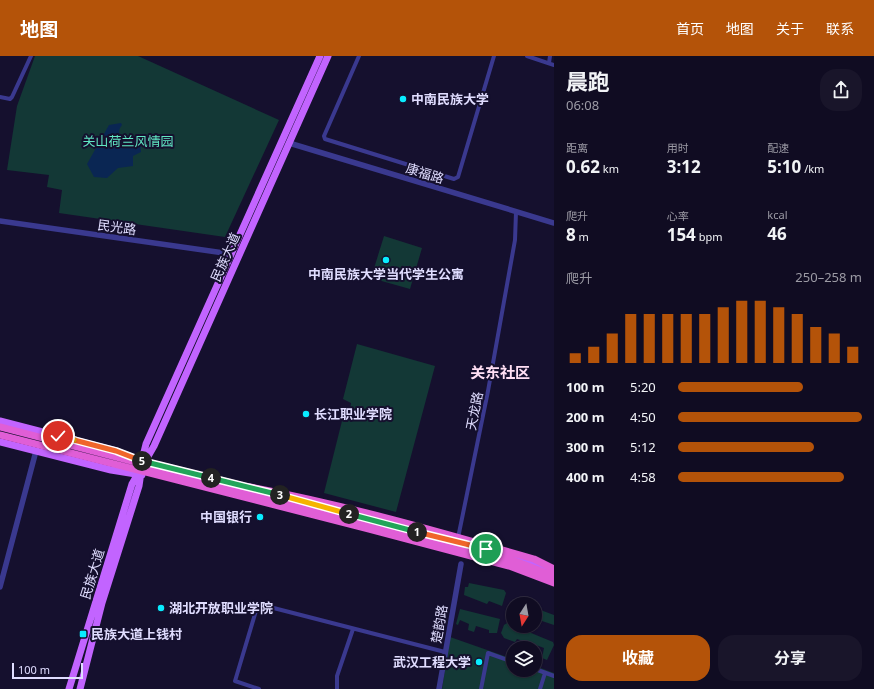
<!DOCTYPE html>
<html lang="zh">
<meta charset="utf-8">
<style>
body{margin:0;font-family:"Noto Sans","Noto Sans SC",sans-serif;background:#19152a;color:#f1f3f6;height:100vh;display:flex;flex-direction:column;font-size:15px;white-space:nowrap}
*{box-sizing:border-box;margin:0}
p{font-size:13px;color:#9c9ba5}
.icon{flex:none;width:22px;height:22px;fill:none;stroke:currentColor;stroke-width:2;stroke-linecap:round;stroke-linejoin:round}
.map{position:relative;flex:1;overflow:hidden}
.panel{display:flex;flex-direction:column;background:#100c22;width:320px}
.panel>*{flex:none}
.needle{width:26px;rotate:191deg}
.controls{position:absolute;left:506px;top:541px;display:grid;gap:8px}
.controls a{display:grid;place-items:center;width:36px;height:36px;border-radius:50%;background:#100c22;box-shadow:0 1px 3px #0004,0 0 0 1px #302c40;font-size:20px}
.scale{position:absolute;left:12px;bottom:10px;width:71px;box-sizing:border-box;padding-left:4px;border:2px solid #e0ddff;border-top:0;font-size:11px;line-height:14px;white-space:nowrap;color:#e0ddff;-webkit-text-stroke:3px #15102e;paint-order:stroke}
.pin{position:absolute;display:grid;place-items:center;width:34px;height:34px;color:#fff;margin:-17px;border:2px solid #fff;border-radius:50%;box-shadow:0 1px 4px #0007}
.km{position:absolute;width:20px;height:20px;margin:-10px;border-radius:50%;background:#222;color:#fff;font-size:11px;line-height:20px;text-align:center}
.round{display:grid;place-items:center;flex:none;width:42px;height:42px;border-radius:16px;background:#19152a}
.summary{display:flex;align-items:center;justify-content:space-between;height:68px;padding:0 12px}
h1{font-size:22px;font-weight:700;line-height:30px}
.figures{display:grid;grid-template-columns:repeat(3,1fr);gap:6px;height:68px;padding:4px 12px}
.figures div{display:grid;align-content:center}
.figures b{font-size:17px;font-weight:700}
.figures small{font-size:11px;font-weight:400}
.figures p{font-size:11px}
.chart{height:112px;padding:8px 12px}
.chart p{display:flex;justify-content:space-between}
.chart svg{width:100%;height:72px;margin-top:4px;stroke:#b45309;stroke-width:6}
.button{display:flex;gap:8px;margin-top:auto;padding:8px 12px}
.button a{flex:1;height:46px;border-radius:16px;background:#b45309;color:#fff;font-size:16px;font-weight:700;line-height:46px;text-align:center}
.button a+a{background:#19152a;color:#f1f3f6}
ul{padding:0 12px;list-style:none;font-size:13px}
li{display:grid;grid-template-columns:64px 48px 1fr;align-items:center;height:30px}
li i{height:10px;border-radius:5px;background:#b45309}
header{display:flex;align-items:center;gap:24px;box-sizing:border-box;height:56px;padding:0 20px;background:#b45309;color:#fff}
header strong{font-size:19px}
nav{display:flex;gap:22px;margin-inline-start:auto;font-size:14px}
main{display:flex;flex:1;min-height:0}
.map>svg:first-child{display:block}
.green{fill:#133836}
.water{fill:#0a2653}
.lines{fill:none;stroke-linecap:round;stroke-linejoin:round}
.minor{stroke:#3a398f;stroke-width:4}
.tertiary{stroke:#3a398f;stroke-width:5.5}
.primary{stroke:#c264ff;stroke-width:7}
.trunk{stroke:#e05ed6;stroke-width:7}
.split-1-casing{stroke:#fff;stroke-width:8}
.split-2-casing{stroke:#fff;stroke-width:8}
.split-3-casing{stroke:#fff;stroke-width:8}
.split-4-casing{stroke:#fff;stroke-width:8}
.split-5-casing{stroke:#fff;stroke-width:8}
.split-6-casing{stroke:#fff;stroke-width:8}
.split-7-casing{stroke:#fff;stroke-width:8}
.split-1{stroke:#f0652b;stroke-width:5}
.split-2{stroke:#22a559;stroke-width:5}
.split-3{stroke:#f5b400;stroke-width:5}
.split-4{stroke:#22a559;stroke-width:5}
.split-5{stroke:#22a559;stroke-width:5}
.split-6{stroke:#f0652b;stroke-width:5}
.split-7{stroke:#f5b400;stroke-width:5}
.poi-dot{fill:#09ecff;stroke:#15102e;stroke-width:1.5}
.labels{text-anchor:middle;dominant-baseline:central;stroke-width:4;stroke-linejoin:round;paint-order:stroke}
.poi-label{font-size:13px;font-weight:bold;fill:#e0ddff;stroke:#15102e;text-anchor:start}
.park-label{font-size:13px;fill:#61e7c3;stroke:#15102e}
.street-label{font-size:13px;fill:#e0ddff;stroke:#15102e}
.quarter-label{font-size:15px;font-weight:bold;fill:#ffdff4;stroke:#15102e}
</style>
<header>
<strong>地图</strong>
<nav><a>首页</a><a>地图</a><a>关于</a><a>联系</a></nav>
</header>
<main>
<div class="map">
<svg width="554" height="633" viewBox="0 0 554 633">
<rect width="100%" height="100%" fill="#15102e"/>
<path class="green" d="M35,0H138L279,64L225,181L59,157L62,134L47,131L49,119L7,114L17,50Z
M384,180L422,192L410,233L371,222Z
M357,288L435,310L396,456L324,437L342,365L348,366L351,347L343,343Z
M469,527L504,534L506,537L502,550L489,545L487,548L464,539L465,531H468Z
M535,552L554,559V569L536,563Z
M460,553L500,563L497,577H489V574L476,570L474,576L468,574L469,568L460,564L458,569L456,568Z
M507,567L553,586L554,589L547,604L542,602L544,592L536,589L535,593L527,592L528,587L517,583L515,586L504,582L501,577L504,569Z
M450,581L513,603V614H535V610L554,617V633H442Z"/>
<path class="water" d="M121,67L122,69C118,74 118,78 123,81L136,80L140,82L141,96L133,100V110L118,112L107,122L94,121L87,108L109,69Z"/>
<g class="lines">
<path class="minor" d="M359,0L324,80L325,83L454,123L458,121L494,0
M527,0L554,9
M549,7L550,0
M0,41L10,43L12,41L31,0
M458,482L488,335L515,184L516,156
M535,613L554,620
M259,633L235,625L258,548L445,596
M337,633V620L353,573
M481,633L488,597L513,606
M540,633L545,617"/>
<path class="tertiary" d="M289,87L554,167
M0,165L231,198
M0,531L36,395
M439,633L461,508"/>
<path class="primary" d="M0,365L116,395L142,405L255,433
M0,386L111,414L142,419
M142,404L146,388L320,0
M296,444L515,501L550,514
M69,633L132,428L154,390L328,0
M80,633L102,547L139,430L141,416"/>
<path class="trunk" d="M0,371L512,504L554,520
M0,379L369,473L509,510L554,527
M250,431C346,449 440,476 534,503L554,513"/>
</g>
<g class="lines">
<g class="split-1-casing">
<path id="split-1" d="M417,476L486,493"/>
</g>
<g class="split-2-casing">
<path id="split-2" d="M349,458L417,476"/>
</g>
<g class="split-3-casing">
<path id="split-3" d="M280,439L349,458"/>
</g>
<g class="split-4-casing">
<path id="split-4" d="M211,422L280,439"/>
</g>
<g class="split-5-casing">
<path id="split-5" d="M142,405L211,422"/>
</g>
<g class="split-6-casing">
<path id="split-6" d="M74,384L116,395L142,405"/>
</g>
<g class="split-7-casing">
<path id="split-7" d="M58,380L74,384"/>
</g>
<use href="#split-1" class="split-1"/>
<use href="#split-2" class="split-2"/>
<use href="#split-3" class="split-3"/>
<use href="#split-4" class="split-4"/>
<use href="#split-5" class="split-5"/>
<use href="#split-6" class="split-6"/>
<use href="#split-7" class="split-7"/>
</g>
<g class="poi-dot">
<circle cx="403" cy="43" r="4"/>
<circle cx="386" cy="204" r="4"/>
<circle cx="306" cy="358" r="4"/>
<circle cx="260" cy="461" r="4"/>
<circle cx="161" cy="552" r="4"/>
<rect x="79" y="574" width="8" height="8" rx="2"/>
<circle cx="479" cy="606" r="4"/>
</g>
<g class="labels">
<g class="poi-label">
<text x="411" y="43">中南民族大学</text>
<text x="386" y="218" text-anchor="middle">中南民族大学当代学生公寓</text>
<text x="314" y="358">长江职业学院</text>
<text x="252" y="461" text-anchor="end">中国银行</text>
<text x="169" y="552">湖北开放职业学院</text>
<text x="91" y="578">民族大道上钱村</text>
<text x="471" y="606" text-anchor="end">武汉工程大学</text>
</g>
<g class="park-label">
<text x="128" y="85">关山荷兰风情园</text>
</g>
<g class="street-label">
<text transform="translate(425 117) rotate(17)">康福路</text>
<text transform="translate(117 171) rotate(8)">民光路</text>
<text transform="translate(225 201) rotate(-66)">民族大道</text>
<text transform="translate(474 355) rotate(-79)">天龙路</text>
<text transform="translate(92 518) rotate(-73)">民族大道</text>
<text transform="translate(439 568) rotate(-80)">楚韵路</text>
</g>
<g class="quarter-label">
<text x="500" y="316">关东社区</text>
</g>
</g>
</svg>
<div class="controls">
<a><svg class="needle" viewBox="-14 -14 28 28"><path d="M0-13l5 13h-10z" fill="#e53935"/><path d="M0 13l5-13h-10z" fill="#9c9ba5"/></svg></a>
<a><svg class="icon" aria-label="layers" viewBox="0 0 24 24"><path d="M12 4l9 5-9 5-9-5zM3 14l9 5 9-5"/></svg></a>
</div>
<div class="scale">100 m</div>
<div class="pin" style="left:486px;top:493px;background:#1e9e55"><svg class="icon" aria-label="arrive" viewBox="0 0 24 24"><path d="M6 21V4h12l-3 4 3 4H6"/></svg></div>
<div class="pin" style="left:58px;top:380px;background:#d93025"><svg class="icon" aria-label="check" viewBox="0 0 24 24"><path d="M5 12l5 5 9-10"/></svg></div>
<b class="km" style="left:417px;top:476px">1</b>
<b class="km" style="left:349px;top:458px">2</b>
<b class="km" style="left:280px;top:439px">3</b>
<b class="km" style="left:211px;top:422px">4</b>
<b class="km" style="left:142px;top:405px">5</b>
</div>
<section class="panel">
<div class="summary"><div><h1>晨跑</h1><p>06:08</p></div><a class="round"><svg class="icon" aria-label="share" viewBox="0 0 24 24"><path d="M12 15V3M7 8l5-5 5 5M5 13v7h14v-7"/></svg></a></div>
<div class="figures">
<div><p>距离</p><b>0.62<small> km</small></b></div>
<div><p>用时</p><b>3:12</b></div>
<div><p>配速</p><b>5:10<small> /km</small></b></div>
</div>
<div class="figures">
<div><p>爬升</p><b>8<small> m</small></b></div>
<div><p>心率</p><b>154<small> bpm</small></b></div>
<div><p>kcal</p><b>46</b></div>
</div>
<div class="chart"><p><span>爬升</span>250–258 m</p>
<svg viewBox="0 0 160 44" preserveAspectRatio="none"><path d="M5 44V38M15 44V34M25 44V26M35 44V14M45 44V14M55 44V14M65 44V14M75 44V14M85 44V10M95 44V6M105 44V6M115 44V10M125 44V14M135 44V22M145 44V26M155 44V34"/></svg>
</div>
<ul>
<li><b>100 m</b>5:20<i style="width:68%"></i></li>
<li><b>200 m</b>4:50<i style="width:100%"></i></li>
<li><b>300 m</b>5:12<i style="width:74%"></i></li>
<li><b>400 m</b>4:58<i style="width:90%"></i></li>
</ul>
<div class="button"><a>收藏</a><a>分享</a></div>
</section>
</main>
